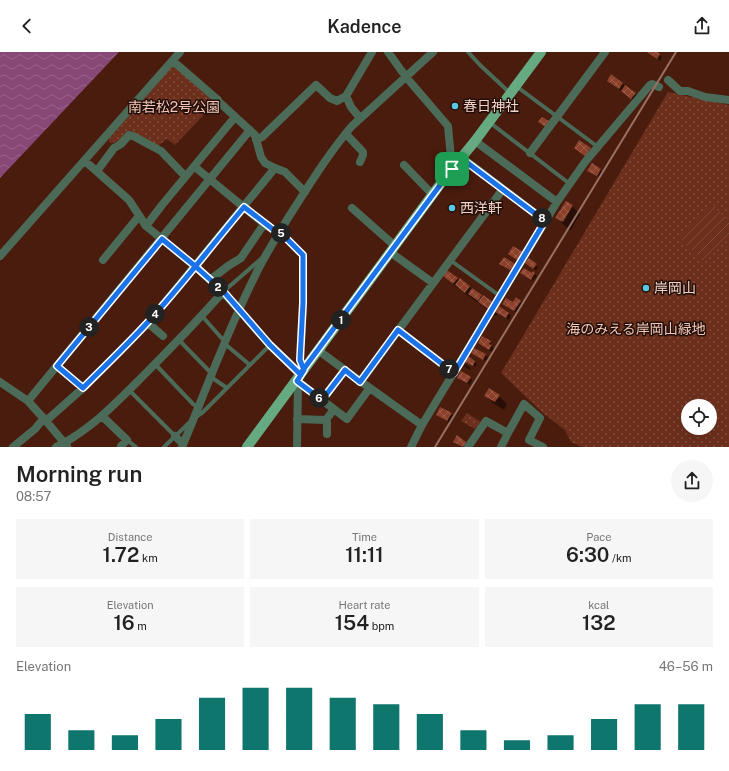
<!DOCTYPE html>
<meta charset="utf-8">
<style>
body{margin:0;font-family:"Public Sans","Noto Sans JP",sans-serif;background:#f6f6f6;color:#222;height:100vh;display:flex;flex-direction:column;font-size:15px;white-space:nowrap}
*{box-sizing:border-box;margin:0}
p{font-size:13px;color:#767676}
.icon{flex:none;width:22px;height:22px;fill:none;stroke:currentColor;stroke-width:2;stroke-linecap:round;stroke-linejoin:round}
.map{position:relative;height:395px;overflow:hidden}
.sheet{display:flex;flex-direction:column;background:#fff;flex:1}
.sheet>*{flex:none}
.buttons{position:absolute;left:681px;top:347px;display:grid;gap:8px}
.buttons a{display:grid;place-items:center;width:36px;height:36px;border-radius:50%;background:#fff;box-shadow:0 4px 16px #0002;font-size:20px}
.pin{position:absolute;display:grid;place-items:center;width:34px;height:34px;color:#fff;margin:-17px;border-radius:8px;box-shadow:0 2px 6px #0006}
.km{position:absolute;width:20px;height:20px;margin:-10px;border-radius:50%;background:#222;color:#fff;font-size:11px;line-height:20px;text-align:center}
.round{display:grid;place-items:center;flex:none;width:42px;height:42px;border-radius:21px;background:#f6f6f6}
.headline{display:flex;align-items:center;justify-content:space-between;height:68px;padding:0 16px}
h1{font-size:22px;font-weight:600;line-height:30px}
.metrics{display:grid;grid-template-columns:repeat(3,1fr);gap:6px;height:68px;padding:4px 16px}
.metrics div{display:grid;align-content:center;border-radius:0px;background:#f6f6f6;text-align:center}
.metrics b{font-size:20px;font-weight:600}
.metrics small{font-size:11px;font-weight:400}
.metrics p{font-size:11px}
.chart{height:112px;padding:8px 16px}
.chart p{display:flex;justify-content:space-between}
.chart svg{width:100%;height:72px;margin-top:4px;stroke:#0f766e;stroke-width:6}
header{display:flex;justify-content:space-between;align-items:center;height:52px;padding:0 16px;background:#fff;font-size:18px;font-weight:600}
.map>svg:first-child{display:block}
.park{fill:url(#park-dots);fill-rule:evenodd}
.garden{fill:url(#garden-furrows)}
.water{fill:url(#water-waves)}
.shadow{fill:#0007}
.building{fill:url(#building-cross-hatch)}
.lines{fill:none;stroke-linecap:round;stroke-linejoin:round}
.service{stroke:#4b6b58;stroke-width:4}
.minor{stroke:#4b6b58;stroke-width:8}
.primary{stroke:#66aa82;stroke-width:10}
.rail{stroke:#987165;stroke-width:2}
.route-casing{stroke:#fff;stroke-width:8}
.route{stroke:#1a73e8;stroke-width:5}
.poi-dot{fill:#59c8e5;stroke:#220e08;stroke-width:1.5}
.labels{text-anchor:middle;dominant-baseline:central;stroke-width:3;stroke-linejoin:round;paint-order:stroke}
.poi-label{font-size:14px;fill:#f1d2c9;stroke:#220e08;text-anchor:start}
.park-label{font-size:14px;fill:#f4c7ba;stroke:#220e08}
</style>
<header><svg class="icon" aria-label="back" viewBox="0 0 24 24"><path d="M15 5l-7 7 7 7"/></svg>Kadence<svg class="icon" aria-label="share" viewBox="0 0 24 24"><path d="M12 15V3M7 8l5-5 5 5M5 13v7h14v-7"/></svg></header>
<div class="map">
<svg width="729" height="395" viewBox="0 0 729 395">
<defs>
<pattern id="park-dots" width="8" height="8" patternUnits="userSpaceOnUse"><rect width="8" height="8" fill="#6c2f1c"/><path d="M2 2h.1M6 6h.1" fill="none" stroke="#814c3c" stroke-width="1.8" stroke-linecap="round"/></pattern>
<pattern id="garden-furrows" width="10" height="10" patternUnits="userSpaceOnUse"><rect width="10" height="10" fill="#6c2f1c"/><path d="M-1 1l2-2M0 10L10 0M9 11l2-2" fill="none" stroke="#814c3c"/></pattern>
<pattern id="water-waves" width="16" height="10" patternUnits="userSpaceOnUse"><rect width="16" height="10" fill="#884877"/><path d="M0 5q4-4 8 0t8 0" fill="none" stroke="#996289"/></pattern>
<pattern id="building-cross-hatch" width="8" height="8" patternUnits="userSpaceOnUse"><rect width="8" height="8" fill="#8b402a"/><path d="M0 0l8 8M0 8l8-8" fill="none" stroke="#9c5b48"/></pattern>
</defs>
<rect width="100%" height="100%" fill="#491c0e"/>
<path class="park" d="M174,12L216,50L175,93L167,87L158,94L130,78L119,89L111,91L109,90V87Z
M668,40L729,53V395H582L571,390L565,378L544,362L501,321ZM688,354H710V376H688Z
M467,361L481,370L475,377L461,369Z"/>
<path class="garden" d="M713,153L729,170V186L704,210L680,186Z"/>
<path class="water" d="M0,0H119L0,126Z"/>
<path class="shadow" d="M648,0H656L662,5L660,9Z
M612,24L638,44L634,48L608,29Z
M600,117L602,120L599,125L589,119Z
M572,154L580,162L571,178L565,174L557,166Z
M529,213H536L538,216L536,218Z
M533,221L537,224L533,229L524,223Z
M444,224L460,228L492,251L498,257L499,255L509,262L511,264L509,268L498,262L496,264L452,232Z
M520,250L523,252L517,261L503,252Z
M490,290L494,297L492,300L481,293Z
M475,297L488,305L486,309L475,303Z
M469,306L477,312L475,315L467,310Z
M465,312L471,316L470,318L464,314Z
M458,326H470L472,328L470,333Z
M485,343L499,344L507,352L504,358L493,351Z
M451,362L454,364L450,371L437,363Z"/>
<path class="building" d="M647,0H658L660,2L657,7Z
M611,22L623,31L619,37L607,29Z
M625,33L636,41L631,47L621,39Z
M542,65L551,70L547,76L538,70Z
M579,88L591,96L585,104L574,96Z
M592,111L601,117L597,124L587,119Z
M566,149L573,153L563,170L555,166Z
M513,194L523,200L517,208L508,202Z
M504,205L515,212L510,218L499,212Z
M529,206L537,212L533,217L525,211Z
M524,216L532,221L533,219L535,221L531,228L520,221Z
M447,218L458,226L453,232L443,224Z
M460,226L470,234L465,241L455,233Z
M472,236L482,243L478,249L468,242Z
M483,243L493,250L488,257L478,250Z
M516,245L521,249L514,259L502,252L506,246L513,250Z
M499,254L509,261L506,266L495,260Z
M482,284L491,289L489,292L492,293L489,298L478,291Z
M474,296L486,302L483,308L471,301Z
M468,304L475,309L473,314L465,310Z
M461,319L471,325L467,331L457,326Z
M489,336L500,343L495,350L484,344Z
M440,355L452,361L447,369L436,363Z
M457,383L466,390L463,395L453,390Z"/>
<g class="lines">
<path class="service" d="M468,0L480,13L510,41
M516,34L598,95
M489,70L570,132
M280,180L303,203V251L300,308L303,316
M450,208L500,244
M223,240L262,206
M202,264L225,290
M179,288L212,322
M225,292L250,313
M155,312L193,352L198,355
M211,325L227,336
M129,338L175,384
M196,365L203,360L270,293
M127,388L136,395
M164,395L191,369"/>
<path class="minor" d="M388,0L406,25L448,74L452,117
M173,9L218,48V49L255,83L261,105L265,111L275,116L285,120L305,140
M668,28L680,39H688L705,45L729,48
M346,44L351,55L360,66
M346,82L363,100V103L360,110
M256,88L262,85L316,33L330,46L337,49L346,44L372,0
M475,89L557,150
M530,101L605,0
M461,105L545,169
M85,109L129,148L146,174L195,214L223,240L270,293L301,322
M404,113L433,143
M195,115L263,171L279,182
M97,119L114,96L121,92L129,83L133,84L161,99L185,124
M352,156L395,194
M146,174L162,153L235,65
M390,200L433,231
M0,204L180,0
M103,208L139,164
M210,228L228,214L241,206L264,172
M148,271L163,284
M398,278L454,321
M318,298C352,324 387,348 422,373
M57,314L83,336
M297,329L347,367L369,337
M0,330L28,349L46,369L67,394
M360,330L503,137
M322,348L345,318
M28,349L250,78
M102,364L127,388L121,394
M297,367L326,368L334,357
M326,368L327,370V382
M46,369L83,336L148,271L275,116
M508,381L524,352L540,366L529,388L543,395
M175,384L183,392
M13,395L35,377L44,366
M56,395C91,378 118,349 145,322C172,295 198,268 223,240
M182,395C206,338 227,279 255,224C264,204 277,185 288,166C308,135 328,102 352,74L433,0
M297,395L298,330
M411,395L422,373L557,150L585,110L650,33L652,32L659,35
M468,395L486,369L508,381L501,395"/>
<path class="primary" d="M247,395L444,127L475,89L541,0"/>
<path class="rail" d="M435,395L676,0"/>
</g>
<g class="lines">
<g class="route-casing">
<path id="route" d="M452,117L300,322L270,293L224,240L195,214L162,187L57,314L83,336C105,314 127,293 148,270C181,234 212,193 244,155L279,182L280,180L303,203V251L300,308L304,318L297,329L298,330L322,348L345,318L360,330L398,278L454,321L545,169L461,106L452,117"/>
</g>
<use href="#route" class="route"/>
</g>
<g class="poi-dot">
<circle cx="455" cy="54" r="4"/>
<circle cx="452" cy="156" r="4"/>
<circle cx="646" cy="236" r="4"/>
</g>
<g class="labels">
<g class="poi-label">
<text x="463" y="54">春日神社</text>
<text x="460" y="156">西洋軒</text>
<text x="654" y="236">岸岡山</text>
</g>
<g class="park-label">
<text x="174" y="55">南若松2号公園</text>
<text x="636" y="277">海のみえる岸岡山緑地</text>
</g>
</g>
</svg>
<div class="buttons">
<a><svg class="icon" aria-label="locate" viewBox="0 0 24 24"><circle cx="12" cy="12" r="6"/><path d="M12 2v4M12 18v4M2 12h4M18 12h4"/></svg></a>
</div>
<div class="pin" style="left:452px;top:117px;background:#1e9e55"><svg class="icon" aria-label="arrive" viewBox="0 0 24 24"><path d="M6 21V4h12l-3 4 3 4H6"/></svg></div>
<b class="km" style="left:341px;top:268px">1</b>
<b class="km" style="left:218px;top:235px">2</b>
<b class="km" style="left:89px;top:275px">3</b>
<b class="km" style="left:155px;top:262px">4</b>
<b class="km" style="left:281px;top:181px">5</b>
<b class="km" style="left:319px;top:346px">6</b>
<b class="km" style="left:449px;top:317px">7</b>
<b class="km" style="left:542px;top:166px">8</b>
</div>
<section class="sheet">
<div class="headline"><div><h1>Morning run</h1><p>08:57</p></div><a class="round"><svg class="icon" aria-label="share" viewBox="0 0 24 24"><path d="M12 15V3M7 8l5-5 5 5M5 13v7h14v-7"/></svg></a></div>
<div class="metrics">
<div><p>Distance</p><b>1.72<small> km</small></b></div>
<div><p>Time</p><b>11:11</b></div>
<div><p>Pace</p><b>6:30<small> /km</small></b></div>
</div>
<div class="metrics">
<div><p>Elevation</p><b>16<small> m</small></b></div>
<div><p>Heart rate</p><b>154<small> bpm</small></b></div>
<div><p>kcal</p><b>132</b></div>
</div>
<div class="chart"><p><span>Elevation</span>46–56 m</p>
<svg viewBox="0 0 160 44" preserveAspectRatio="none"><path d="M5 44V22M15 44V32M25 44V35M35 44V25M45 44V12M55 44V6M65 44V6M75 44V12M85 44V16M95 44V22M105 44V32M115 44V38M125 44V35M135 44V25M145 44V16M155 44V16"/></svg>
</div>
</section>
